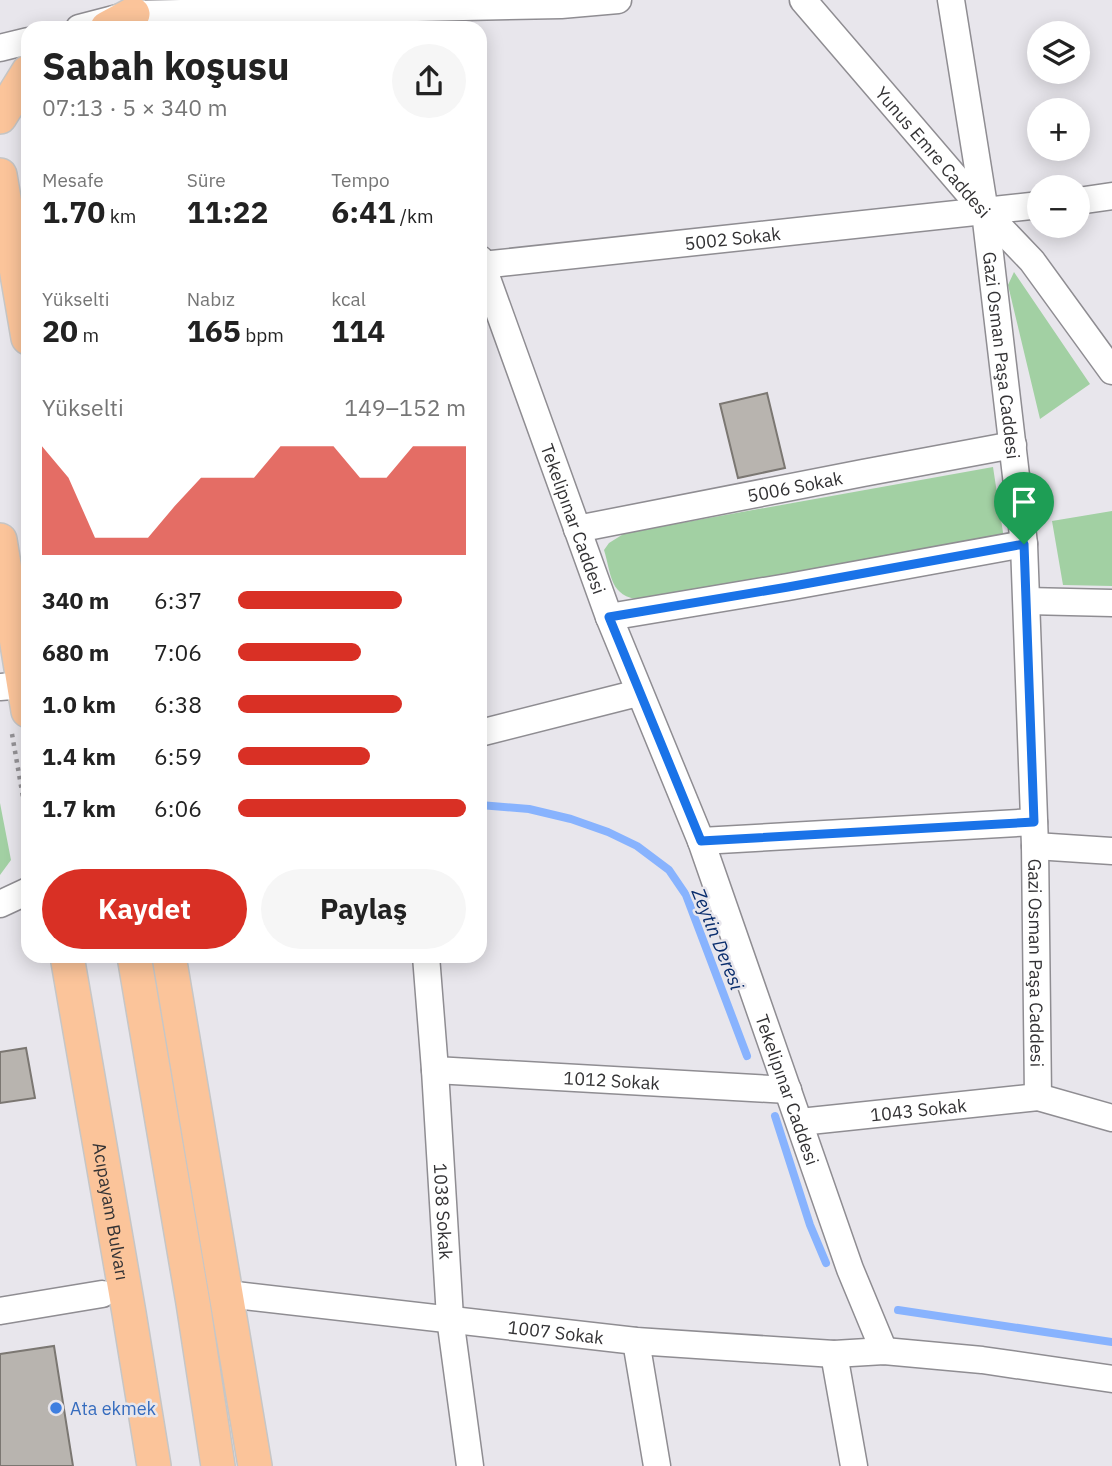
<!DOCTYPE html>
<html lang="tr">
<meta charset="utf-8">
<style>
body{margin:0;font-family:"IBM Plex Sans",sans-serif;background:#f6f6f6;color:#222;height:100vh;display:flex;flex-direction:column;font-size:26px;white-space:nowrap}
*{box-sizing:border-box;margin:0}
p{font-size:23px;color:#767676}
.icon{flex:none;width:38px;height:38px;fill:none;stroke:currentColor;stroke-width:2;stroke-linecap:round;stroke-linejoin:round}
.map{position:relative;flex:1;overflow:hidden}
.side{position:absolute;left:21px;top:21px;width:466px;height:942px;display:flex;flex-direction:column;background:#fff;border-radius:21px;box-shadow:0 4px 18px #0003}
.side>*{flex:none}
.tools{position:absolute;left:1027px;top:21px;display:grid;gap:14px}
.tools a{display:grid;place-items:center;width:63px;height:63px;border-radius:50%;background:#fff;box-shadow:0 4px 18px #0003;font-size:35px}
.pin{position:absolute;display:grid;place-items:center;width:60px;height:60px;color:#fff;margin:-72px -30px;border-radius:50% 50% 50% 0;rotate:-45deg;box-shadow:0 0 7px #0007}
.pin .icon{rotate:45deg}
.round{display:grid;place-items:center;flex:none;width:74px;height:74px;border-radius:37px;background:#f6f6f6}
.headline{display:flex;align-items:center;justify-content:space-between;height:119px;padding:0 21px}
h1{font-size:38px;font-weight:700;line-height:52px}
.figures{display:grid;grid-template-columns:repeat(3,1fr);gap:10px;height:119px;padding:7px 21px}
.figures div{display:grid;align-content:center}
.figures b{font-size:30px;font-weight:700}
.figures small{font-size:19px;font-weight:400}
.figures p{font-size:19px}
.chart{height:196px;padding:14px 21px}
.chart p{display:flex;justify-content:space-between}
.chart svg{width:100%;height:126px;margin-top:7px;fill:#d93025;opacity:.7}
.action{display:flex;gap:14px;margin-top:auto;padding:14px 21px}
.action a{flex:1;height:80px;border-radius:42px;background:#d93025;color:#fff;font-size:28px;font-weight:700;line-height:80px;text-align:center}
.action a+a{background:#f6f6f6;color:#222}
ul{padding:0 21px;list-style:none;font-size:23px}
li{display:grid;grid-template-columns:112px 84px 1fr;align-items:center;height:52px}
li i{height:18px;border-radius:9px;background:#d93025}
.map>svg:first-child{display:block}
.green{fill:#a2d0a3}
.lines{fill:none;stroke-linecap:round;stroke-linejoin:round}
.stream{stroke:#88b3fe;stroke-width:8}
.building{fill:#b8b4af;stroke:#7b7772;stroke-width:2}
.minor-casing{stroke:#8f8d92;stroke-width:29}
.major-casing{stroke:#c6c6c6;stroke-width:36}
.path{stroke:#949296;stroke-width:4.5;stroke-dasharray:3.5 5;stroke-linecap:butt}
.minor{stroke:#fff;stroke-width:26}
.major{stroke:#fbc49a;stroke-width:33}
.route-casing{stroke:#fff;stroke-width:14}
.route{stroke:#1a73e8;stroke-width:9}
.shop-dot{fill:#3f7fe0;stroke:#e8e6ec;stroke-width:2.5}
.labels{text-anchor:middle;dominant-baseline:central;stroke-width:5;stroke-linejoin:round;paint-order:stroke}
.street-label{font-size:18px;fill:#333234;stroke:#e8e6ec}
.shop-label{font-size:18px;fill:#366cbe;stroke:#e8e6ec;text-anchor:start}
.water-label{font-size:19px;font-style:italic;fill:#092d6d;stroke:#e8e6ec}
</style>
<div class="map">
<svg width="1112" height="1466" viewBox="0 0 1112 1466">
<rect width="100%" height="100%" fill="#e8e6ec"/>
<path class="green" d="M1014,272L1090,384L1040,419L1008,285Z
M993,467L1004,539L641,600C609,596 612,576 604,550L609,543L625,533Z
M1112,511V586L1063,585L1052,521Z
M0,803L11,860L0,875Z"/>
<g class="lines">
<path class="stream" d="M480,805L529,809L571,819L608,832L637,846L669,870L686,895L747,1056
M775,1116L810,1225L826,1263
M898,1310L1112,1342"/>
</g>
<path class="building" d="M767,393L785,468L738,478L720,404Z
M26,1048L35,1098L0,1103V1052Z
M54,1346L73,1466H0V1354Z"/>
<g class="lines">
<g class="minor-casing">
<g id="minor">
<path id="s1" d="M803,0L985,212L1032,261L1112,371"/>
<path id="s2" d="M951,0L985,212L1024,544L1035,846L1038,1097"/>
<path d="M79,28L133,14L561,5L618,0"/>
<path d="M0,48L28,41"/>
<path d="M1078,201L1112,196"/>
<path id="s3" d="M480,259L609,617L701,841L850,1269L884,1351"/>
<path id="s4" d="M482,265L1040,205"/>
<path id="s5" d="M577,529L863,473L1013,445"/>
<path d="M1027,601L1112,603"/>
<path d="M609,617L788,587L1024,544"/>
<path d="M0,687L24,685"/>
<path d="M480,733L638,693"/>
<path d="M701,841L1034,822"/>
<path d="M1035,846L1112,851"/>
<path d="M0,904L28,891"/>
<path id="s6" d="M426,956L435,1070L450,1318L470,1466"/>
<path id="s7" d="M435,1070L788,1090"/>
<path id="s8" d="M800,1122L1038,1097L1112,1118"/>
<path id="s9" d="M227,1294L636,1341L834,1354L884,1351L982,1360L1112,1379"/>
<path d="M0,1311L102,1294"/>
<path d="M636,1341L657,1466"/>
<path d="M834,1354L854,1466"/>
</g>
</g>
<g class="major-casing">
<g id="major">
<path d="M107,28L133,14"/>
<path d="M0,117L28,72"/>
<path d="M0,175L28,338"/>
<path d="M0,540L28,711"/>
<path id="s10" d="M67,956L129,1313L154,1466"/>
<path d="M134,956L193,1303L218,1466"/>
<path d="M169,956L255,1466"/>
</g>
</g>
<path class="path" d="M12,734L28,826"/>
<use href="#minor" class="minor"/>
<use href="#major" class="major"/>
</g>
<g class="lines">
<g class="route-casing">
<path id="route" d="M1024,544L1034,822L701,841L609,617L788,587Z"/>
</g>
<use href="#route" class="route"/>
</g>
<circle class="shop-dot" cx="56" cy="1408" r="7"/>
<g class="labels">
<g class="street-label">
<text stroke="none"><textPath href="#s1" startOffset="200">Yunus Emre Caddesi</textPath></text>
<text stroke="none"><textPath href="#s4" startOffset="252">5002 Sokak</textPath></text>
<text stroke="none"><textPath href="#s2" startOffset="359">Gazi Osman Paşa Caddesi</textPath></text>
<text stroke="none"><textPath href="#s5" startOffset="222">5006 Sokak</textPath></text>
<text stroke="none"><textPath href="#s3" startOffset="276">Tekelipınar Caddesi</textPath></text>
<text stroke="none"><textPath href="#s2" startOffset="968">Gazi Osman Paşa Caddesi</textPath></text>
<text stroke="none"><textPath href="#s7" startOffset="177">1012 Sokak</textPath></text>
<text stroke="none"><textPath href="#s3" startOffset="886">Tekelipınar Caddesi</textPath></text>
<text stroke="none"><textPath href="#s8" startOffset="119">1043 Sokak</textPath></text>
<text stroke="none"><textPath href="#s10" startOffset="259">Acıpayam Bulvarı</textPath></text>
<text stroke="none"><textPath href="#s6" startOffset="256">1038 Sokak</textPath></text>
<text stroke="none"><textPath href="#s9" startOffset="331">1007 Sokak</textPath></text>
</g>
<g class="shop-label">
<text x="70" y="1408">Ata ekmek</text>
</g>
<g class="water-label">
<text transform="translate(718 939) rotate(68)">Zeytin Deresi</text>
</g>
</g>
</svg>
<div class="tools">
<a><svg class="icon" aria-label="layers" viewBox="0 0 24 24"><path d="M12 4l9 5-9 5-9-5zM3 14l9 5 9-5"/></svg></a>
<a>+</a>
<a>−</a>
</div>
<div class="pin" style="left:1024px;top:544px;background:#1e9e55"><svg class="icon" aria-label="arrive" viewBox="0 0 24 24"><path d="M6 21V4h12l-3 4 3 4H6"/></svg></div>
<section class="side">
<div class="headline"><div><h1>Sabah koşusu</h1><p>07:13 · 5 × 340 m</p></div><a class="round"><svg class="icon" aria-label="share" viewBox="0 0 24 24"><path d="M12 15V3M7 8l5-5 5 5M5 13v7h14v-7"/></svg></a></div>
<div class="figures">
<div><p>Mesafe</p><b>1.70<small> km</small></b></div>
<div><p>Süre</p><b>11:22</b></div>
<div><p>Tempo</p><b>6:41<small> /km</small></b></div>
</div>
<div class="figures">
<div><p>Yükselti</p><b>20<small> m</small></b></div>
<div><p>Nabız</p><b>165<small> bpm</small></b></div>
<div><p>kcal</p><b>114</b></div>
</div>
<div class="chart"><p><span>Yükselti</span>149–152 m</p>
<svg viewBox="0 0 160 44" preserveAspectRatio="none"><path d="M0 44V6L10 17L20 38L30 38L40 38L50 27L60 17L70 17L80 17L90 6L100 6L110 6L120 17L130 17L140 6L150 6L160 6V44z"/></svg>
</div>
<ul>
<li><b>340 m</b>6:37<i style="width:72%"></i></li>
<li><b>680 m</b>7:06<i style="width:54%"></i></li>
<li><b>1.0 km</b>6:38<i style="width:72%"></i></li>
<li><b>1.4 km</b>6:59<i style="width:58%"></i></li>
<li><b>1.7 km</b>6:06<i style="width:100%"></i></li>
</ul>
<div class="action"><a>Kaydet</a><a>Paylaş</a></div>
</section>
</div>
